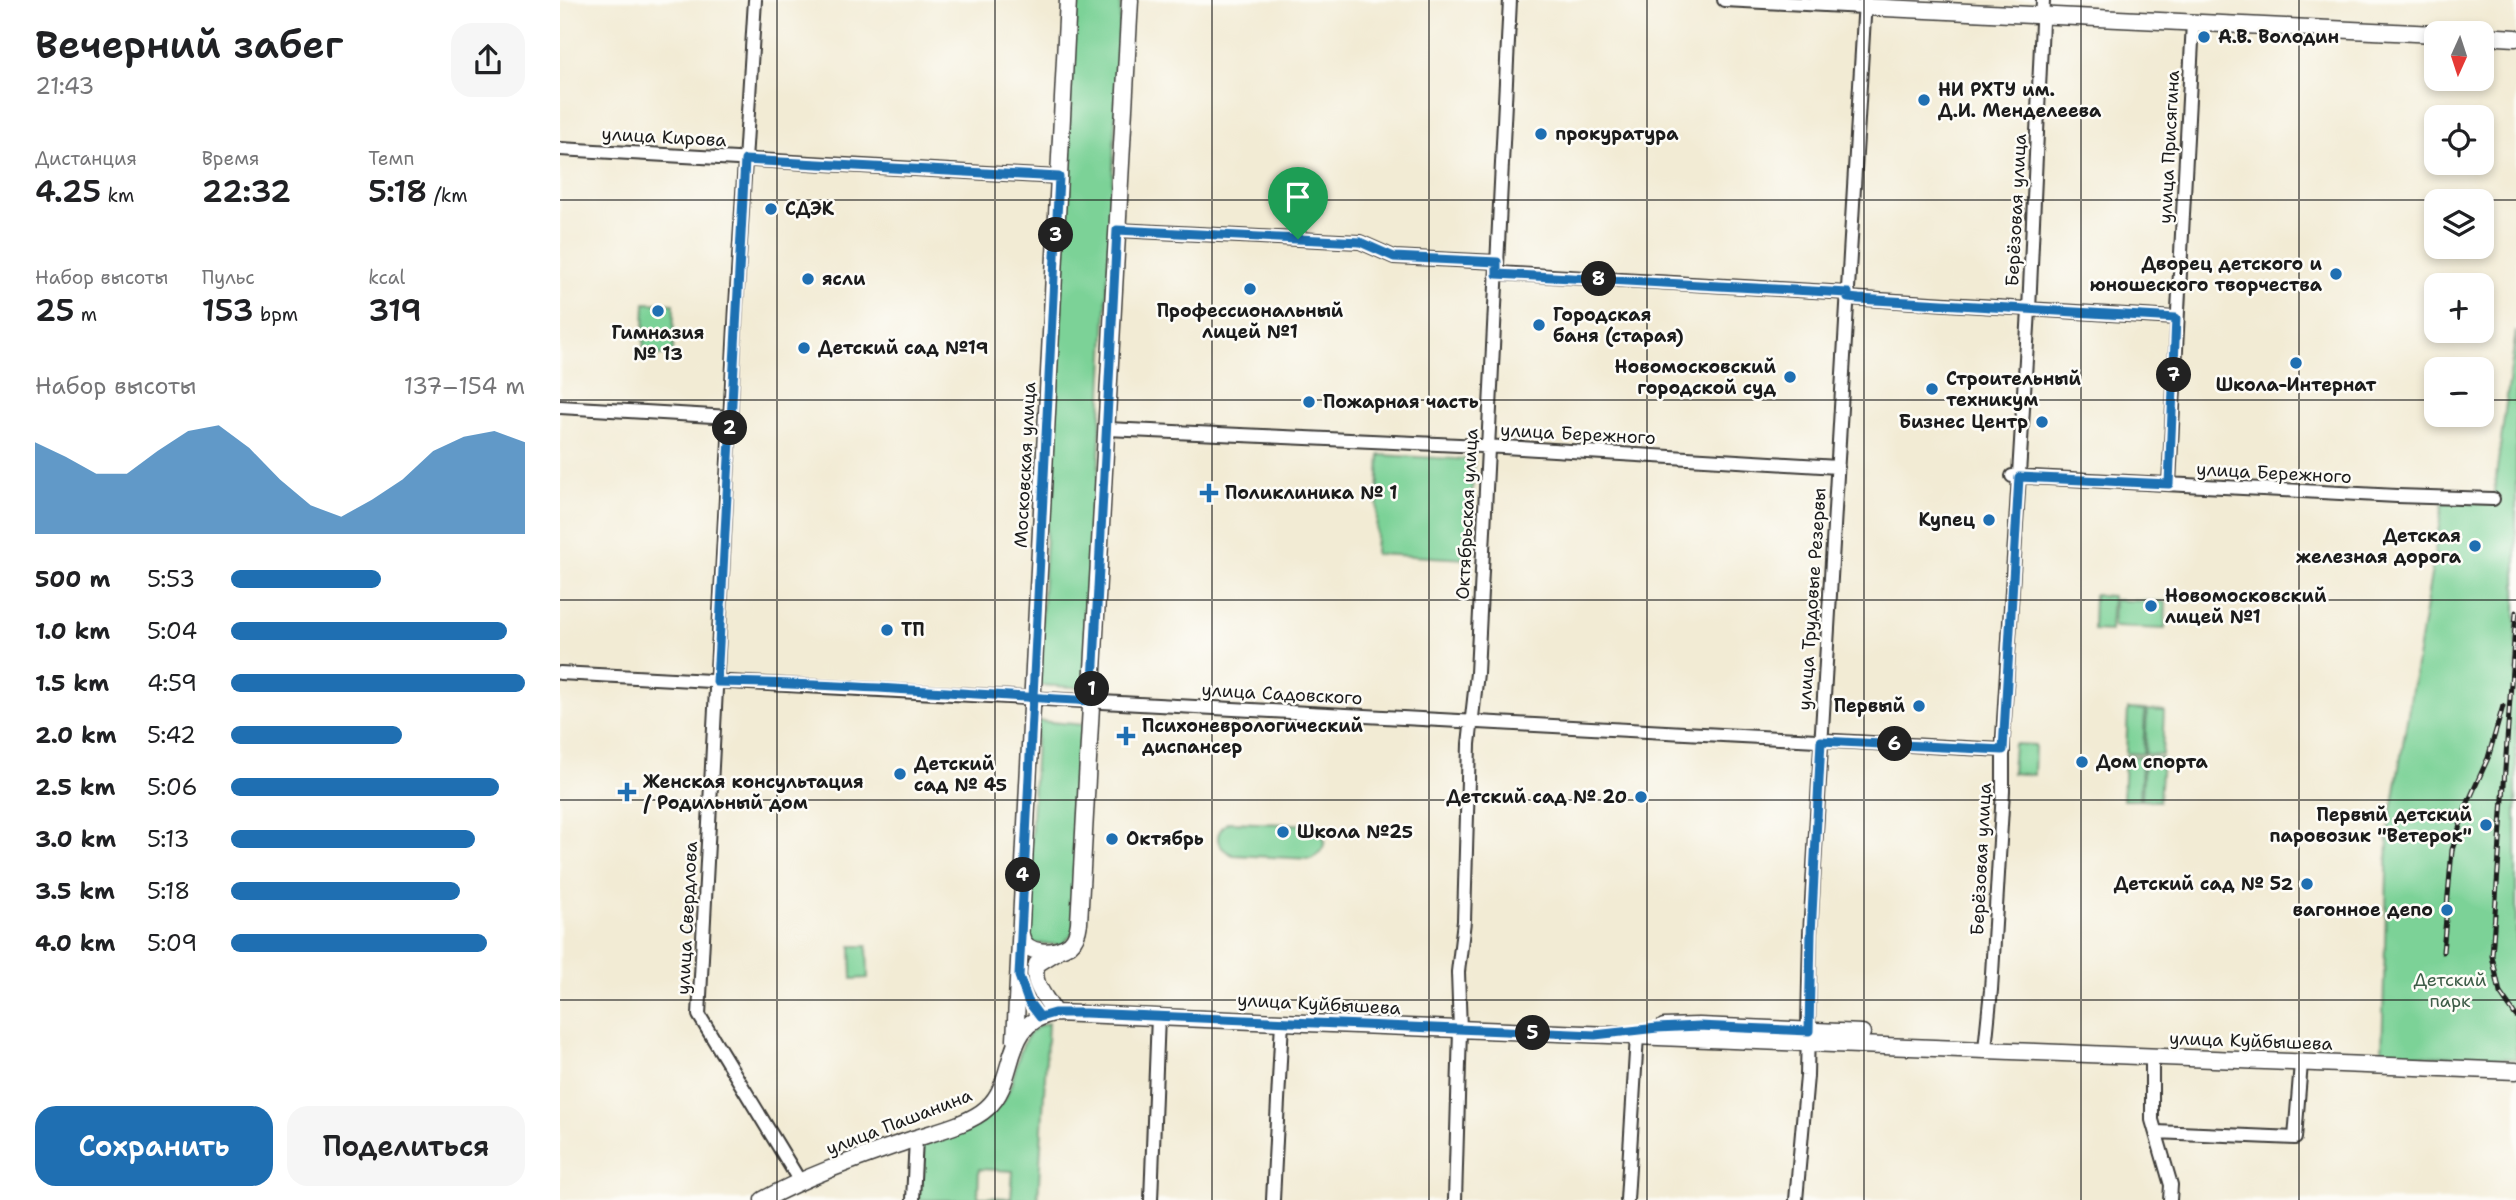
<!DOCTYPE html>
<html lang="ru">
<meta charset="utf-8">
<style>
body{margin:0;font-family:"Shantell Sans",sans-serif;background:#f6f6f6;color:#202124;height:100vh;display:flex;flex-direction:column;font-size:26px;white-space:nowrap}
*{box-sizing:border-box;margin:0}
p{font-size:23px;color:#757577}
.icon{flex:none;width:38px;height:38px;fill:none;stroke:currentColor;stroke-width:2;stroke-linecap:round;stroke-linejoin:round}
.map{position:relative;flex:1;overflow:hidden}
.panel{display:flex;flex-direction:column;background:#fff;width:560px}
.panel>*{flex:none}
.needle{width:46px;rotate:183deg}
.buttons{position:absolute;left:1864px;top:21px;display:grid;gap:14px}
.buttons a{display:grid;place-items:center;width:70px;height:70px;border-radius:14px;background:#fff;box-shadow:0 4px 10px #0003;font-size:35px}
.pin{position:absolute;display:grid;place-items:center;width:60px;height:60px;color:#fff;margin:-72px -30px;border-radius:50% 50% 50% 0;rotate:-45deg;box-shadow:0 0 7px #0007}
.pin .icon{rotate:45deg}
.km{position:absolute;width:35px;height:35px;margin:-18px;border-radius:50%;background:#222;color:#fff;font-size:19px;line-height:35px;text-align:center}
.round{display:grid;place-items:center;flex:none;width:74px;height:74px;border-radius:21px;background:#f6f6f6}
.summary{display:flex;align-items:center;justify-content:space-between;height:119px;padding:0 35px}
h1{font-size:38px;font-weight:600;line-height:52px}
.figures{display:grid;grid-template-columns:repeat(3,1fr);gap:10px;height:119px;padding:7px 35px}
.figures div{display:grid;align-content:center}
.figures b{font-size:30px;font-weight:600}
.figures small{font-size:19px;font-weight:400}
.figures p{font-size:19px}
.chart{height:196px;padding:14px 35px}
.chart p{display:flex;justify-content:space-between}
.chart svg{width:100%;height:126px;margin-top:7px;fill:#1f6fb2;opacity:.7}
.action{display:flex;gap:14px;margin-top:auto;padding:14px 35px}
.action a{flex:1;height:80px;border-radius:21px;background:#1f6fb2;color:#fff;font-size:28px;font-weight:600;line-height:80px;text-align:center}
.action a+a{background:#f6f6f6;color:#202124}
ul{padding:0 35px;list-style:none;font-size:23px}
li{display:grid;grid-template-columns:112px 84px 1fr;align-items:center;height:52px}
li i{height:18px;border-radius:9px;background:#1f6fb2}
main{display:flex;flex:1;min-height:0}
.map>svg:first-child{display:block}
.green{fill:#7bd297;stroke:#4c775a;stroke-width:2;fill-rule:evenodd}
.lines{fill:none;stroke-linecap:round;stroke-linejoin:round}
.minor-casing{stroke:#3c3b38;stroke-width:16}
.major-casing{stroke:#3c3b38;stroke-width:19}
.minor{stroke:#fff;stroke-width:12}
.major{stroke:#fff;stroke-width:16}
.rail-casing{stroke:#1c1c1c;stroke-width:5}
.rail{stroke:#fdfcf7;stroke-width:2.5;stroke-dasharray:8;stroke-linecap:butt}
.route-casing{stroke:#fff;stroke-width:14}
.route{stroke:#1f6fb2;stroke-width:9}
.grid{fill:none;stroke:#1c1c1c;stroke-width:2;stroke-opacity:0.55}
.poi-dot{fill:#1f6fb2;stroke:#fdfcf7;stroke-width:2.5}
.labels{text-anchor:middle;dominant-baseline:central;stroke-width:5;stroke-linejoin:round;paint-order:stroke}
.poi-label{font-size:18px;font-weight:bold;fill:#1c1c1c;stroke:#fdfcf7;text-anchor:start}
.street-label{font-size:18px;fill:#1c1c1c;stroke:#fdfcf7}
.park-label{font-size:18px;fill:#3d5c47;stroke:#fdfcf7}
</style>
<main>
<section class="panel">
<div class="summary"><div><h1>Вечерний забег</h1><p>21:43</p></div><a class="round"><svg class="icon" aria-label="share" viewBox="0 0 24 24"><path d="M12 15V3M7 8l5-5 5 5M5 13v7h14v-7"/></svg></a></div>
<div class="figures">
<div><p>Дистанция</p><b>4.25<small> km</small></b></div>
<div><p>Время</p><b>22:32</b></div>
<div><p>Темп</p><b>5:18<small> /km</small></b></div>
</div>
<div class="figures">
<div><p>Набор высоты</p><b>25<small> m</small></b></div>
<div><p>Пульс</p><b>153<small> bpm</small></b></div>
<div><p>kcal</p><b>319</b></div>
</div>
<div class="chart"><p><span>Набор высоты</span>137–154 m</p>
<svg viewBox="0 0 160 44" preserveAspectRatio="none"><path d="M0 44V12L10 17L20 23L30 23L40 15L50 8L60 6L70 14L80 25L90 34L100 38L110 32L120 25L130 15L140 10L150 8L160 12V44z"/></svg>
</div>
<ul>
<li><b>500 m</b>5:53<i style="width:51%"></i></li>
<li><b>1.0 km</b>5:04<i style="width:94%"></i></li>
<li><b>1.5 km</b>4:59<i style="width:100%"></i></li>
<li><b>2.0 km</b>5:42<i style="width:58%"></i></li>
<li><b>2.5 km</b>5:06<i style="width:91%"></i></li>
<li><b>3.0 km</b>5:13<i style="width:83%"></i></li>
<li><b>3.5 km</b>5:18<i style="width:78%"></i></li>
<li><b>4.0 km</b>5:09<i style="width:87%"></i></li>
</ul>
<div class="action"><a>Сохранить</a><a>Поделиться</a></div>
</section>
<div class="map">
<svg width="1956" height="1200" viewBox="0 0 1956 1200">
<rect width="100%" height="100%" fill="#fdfcf7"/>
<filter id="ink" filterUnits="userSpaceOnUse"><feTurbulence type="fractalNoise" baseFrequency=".0143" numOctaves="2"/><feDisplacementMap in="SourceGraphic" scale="14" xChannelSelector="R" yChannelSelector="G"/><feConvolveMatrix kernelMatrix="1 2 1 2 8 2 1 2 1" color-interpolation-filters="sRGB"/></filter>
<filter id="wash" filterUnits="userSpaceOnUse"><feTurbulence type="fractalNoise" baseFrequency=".00686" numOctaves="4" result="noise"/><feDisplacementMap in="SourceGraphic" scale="28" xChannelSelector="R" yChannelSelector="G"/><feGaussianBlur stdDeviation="1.57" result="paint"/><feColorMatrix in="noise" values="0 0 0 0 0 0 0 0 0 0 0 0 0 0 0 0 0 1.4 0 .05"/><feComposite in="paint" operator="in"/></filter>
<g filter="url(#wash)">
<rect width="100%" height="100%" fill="#f2ebd4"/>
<path class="green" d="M515,0H561L528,688L478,685Z
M85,303L114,304L113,355L83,354Z
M1956,331V1059L1822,1054L1828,834L1884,496L1933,498Z
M820,455L914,460L908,559L815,554Z
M1534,595L1552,596L1550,631L1533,630Z
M1554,600L1606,602L1605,629L1553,627Z
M1568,709L1585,710L1583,754L1566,753Z
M1587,710L1604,711L1602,755L1585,754Z
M477,721L526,725L514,932L502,945L470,943L466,936Z
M1454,744L1475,745L1474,775L1452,773Z
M1565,756L1582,757L1580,800H1563Z
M1584,757L1602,758L1599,801L1582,800Z
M668,822L755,825C769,838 767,849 751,859L673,855C656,847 652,835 668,822Z
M291,946H307L308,978L292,979Z
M488,1023L478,1200H355L358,1144C382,1134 430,1121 444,1100C459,1078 454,1029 488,1023ZM419,1169L453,1171L451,1198L418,1197Z"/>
</g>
<g filter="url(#ink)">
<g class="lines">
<g class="minor-casing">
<path id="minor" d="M195,0L176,306L139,1015L239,1180
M1164,0L1304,7
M0,149L499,177
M557,230L800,242L834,257L937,262
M937,273L1288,293
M1288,298L1616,318
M0,407L170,417
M547,429L943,447L1278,467
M1452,476L1837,496L1933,499
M1609,484L1633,22
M0,673L1443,750
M1425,1049L1431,990L1443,791V737L1469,310L1483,0
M1592,1056V1120L1611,1185L1610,1200
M1596,1132L1735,1138L1741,1063
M353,1200L356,1138
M591,1200L598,1016
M713,1200L722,1021
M895,1200L900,1030L898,972L904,921L909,744L917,673L950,0
M1067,1200L1077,1036
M1236,1200L1247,1076L1250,934L1305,0"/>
</g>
<g class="major-casing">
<path id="major" d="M1304,7L1876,34
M1922,36L1956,38
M461,935C464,956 496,955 510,944C516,939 518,931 519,923L570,0
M494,1013C486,996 470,984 477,964L496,952
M1104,1027L1139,1026L1302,1033
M455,1040L508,0
M203,1200C250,1174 302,1157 353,1139C374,1132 410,1124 427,1108C459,1080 440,1023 494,1013L1956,1071"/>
</g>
<use href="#minor" class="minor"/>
<use href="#major" class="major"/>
<g class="rail-casing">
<path id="rail" d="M1956,612L1932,956L1940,993L1956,1016
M1883,952L1892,850L1906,807L1928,758L1943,706"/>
</g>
<use href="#rail" class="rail"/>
</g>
</g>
<g class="lines" filter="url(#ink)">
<g class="route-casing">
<path id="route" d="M738,239L557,230L532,701C407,694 282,684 157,682L185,160L499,177L459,976L468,1001L480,1017L494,1013H525L1035,1035L1097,1028L1139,1026L1249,1031L1251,934L1261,741L1443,750L1459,477L1609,484L1616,318L1299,299L1288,298V293L937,274V262L834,257L800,242L738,239"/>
</g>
<use href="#route" class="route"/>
</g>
<path class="grid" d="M217,0V1200M435,0V1200M652,0V1200M869,0V1200M1087,0V1200M1304,0V1200M1521,0V1200M1739,0V1200M0,200H1956M0,400H1876M1922,400H1956M0,600H1956M0,800H1956M0,1000H1956"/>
<g class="poi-dot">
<circle cx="1644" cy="37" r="7"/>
<circle cx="1364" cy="100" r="7"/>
<circle cx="981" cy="134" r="7"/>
<circle cx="211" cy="209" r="7"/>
<circle cx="1776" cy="274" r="7"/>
<circle cx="248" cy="279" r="7"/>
<circle cx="690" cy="289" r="7"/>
<circle cx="98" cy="311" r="7"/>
<circle cx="979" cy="325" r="7"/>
<circle cx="244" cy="348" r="7"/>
<circle cx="1736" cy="363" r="7"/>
<circle cx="1230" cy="377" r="7"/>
<circle cx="1372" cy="389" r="7"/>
<circle cx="749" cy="402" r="7"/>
<circle cx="1482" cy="422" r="7"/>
<path d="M645.5 482.5h7v7h7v7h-7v7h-7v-7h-7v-7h7z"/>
<circle cx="1429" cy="520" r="7"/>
<circle cx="1915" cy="546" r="7"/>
<circle cx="1591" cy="606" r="7"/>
<circle cx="327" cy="630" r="7"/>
<circle cx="1359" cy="706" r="7"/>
<path d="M562.5 725.5h7v7h7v7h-7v7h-7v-7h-7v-7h7z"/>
<circle cx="1522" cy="762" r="7"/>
<circle cx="340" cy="774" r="7"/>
<path d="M63.5 781.5h7v7h7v7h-7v7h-7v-7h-7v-7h7z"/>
<circle cx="1081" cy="797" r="7"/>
<circle cx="1926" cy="825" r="7"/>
<circle cx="723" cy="832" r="7"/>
<circle cx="552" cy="839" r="7"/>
<circle cx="1747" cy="884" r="7"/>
<circle cx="1887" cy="910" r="7"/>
</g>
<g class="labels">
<g class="poi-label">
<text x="1658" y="37">А.В. Володин</text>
<text x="1378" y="90">НИ РХТУ им.<tspan x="1378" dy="21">Д.И. Менделеева</tspan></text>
<text x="995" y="134">прокуратура</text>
<text x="225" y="209">СДЭК</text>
<text x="1762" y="264" text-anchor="end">Дворец детского и<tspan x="1762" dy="21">юношеского творчества</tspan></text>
<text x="262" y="279">ясли</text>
<text x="690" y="311" text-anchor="middle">Профессиональный<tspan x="690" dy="21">лицей №1</tspan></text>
<text x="993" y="315">Городская<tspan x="993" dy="21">баня (старая)</tspan></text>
<text x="98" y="333" text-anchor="middle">Гимназия<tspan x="98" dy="21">№ 13</tspan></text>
<text x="258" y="348">Детский сад №19</text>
<text x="1216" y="367" text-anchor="end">Новомосковский<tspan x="1216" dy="21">городской суд</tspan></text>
<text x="1386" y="379">Строительный<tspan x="1386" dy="21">техникум</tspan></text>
<text x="1736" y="385" text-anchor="middle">Школа-Интернат</text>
<text x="763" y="402">Пожарная часть</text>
<text x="1468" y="422" text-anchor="end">Бизнес Центр</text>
<text x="665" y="493">Поликлиника № 1</text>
<text x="1415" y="520" text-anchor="end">Купец</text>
<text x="1901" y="536" text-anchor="end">Детская<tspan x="1901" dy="21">железная дорога</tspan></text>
<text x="1605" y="596">Новомосковский<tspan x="1605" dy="21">лицей №1</tspan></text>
<text x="341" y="630">ТП</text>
<text x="1345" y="706" text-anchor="end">Первый</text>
<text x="582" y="726">Психоневрологический<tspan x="582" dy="21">диспансер</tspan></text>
<text x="1536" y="762">Дом спорта</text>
<text x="354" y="764">Детский<tspan x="354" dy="21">сад № 45</tspan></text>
<text x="83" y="782">Женская консультация<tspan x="83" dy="21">/ Родильный дом</tspan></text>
<text x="1067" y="797" text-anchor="end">Детский сад № 20</text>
<text x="1912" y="815" text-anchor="end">Первый детский<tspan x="1912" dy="21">паровозик "Ветерок"</tspan></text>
<text x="737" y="832">Школа №25</text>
<text x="566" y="839">Октябрь</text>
<text x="1733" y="884" text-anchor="end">Детский сад № 52</text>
<text x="1873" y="910" text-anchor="end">вагонное депо</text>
</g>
<g class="street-label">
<text transform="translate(104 137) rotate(3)">улица Кирова</text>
<text transform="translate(1609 147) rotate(-87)">улица Присягина</text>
<text transform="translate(1456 210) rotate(-87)">Берёзовая улица</text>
<text transform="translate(1018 434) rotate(3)">улица Бережного</text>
<text transform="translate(465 465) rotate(-87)">Московская улица</text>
<text transform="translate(1714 473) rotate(3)">улица Бережного</text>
<text transform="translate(907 514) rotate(-87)">Октябрьская улица</text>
<text transform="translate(1252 599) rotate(-86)">улица Трудовые Резервы</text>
<text transform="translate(722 694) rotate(3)">улица Садовского</text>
<text transform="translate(1421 859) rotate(-87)">Берёзовая улица</text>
<text transform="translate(127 918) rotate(-87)">улица Свердлова</text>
<text transform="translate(759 1004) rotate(3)">улица Куйбышева</text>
<text transform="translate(1691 1041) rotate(2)">улица Куйбышева</text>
<text transform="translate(339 1122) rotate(-21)">улица Пашанина</text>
</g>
<g class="park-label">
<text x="1890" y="980">Детский<tspan x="1890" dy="21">парк</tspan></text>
</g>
</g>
</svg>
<div class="buttons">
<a><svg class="needle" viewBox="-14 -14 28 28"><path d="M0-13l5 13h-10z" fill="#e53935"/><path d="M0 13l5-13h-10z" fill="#757577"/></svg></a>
<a><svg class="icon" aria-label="locate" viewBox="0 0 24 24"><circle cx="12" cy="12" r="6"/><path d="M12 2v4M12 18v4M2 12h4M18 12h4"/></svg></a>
<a><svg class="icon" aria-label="layers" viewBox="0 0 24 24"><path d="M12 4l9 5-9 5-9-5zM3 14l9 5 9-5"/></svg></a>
<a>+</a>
<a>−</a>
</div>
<div class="pin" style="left:738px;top:239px;background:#1e9e55"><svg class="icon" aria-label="arrive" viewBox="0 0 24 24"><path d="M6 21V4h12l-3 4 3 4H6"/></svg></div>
<b class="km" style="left:532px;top:689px">1</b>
<b class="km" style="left:170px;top:428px">2</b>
<b class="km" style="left:496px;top:235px">3</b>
<b class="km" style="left:463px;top:875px">4</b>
<b class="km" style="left:973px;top:1033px">5</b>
<b class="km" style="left:1335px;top:744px">6</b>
<b class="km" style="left:1614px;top:375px">7</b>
<b class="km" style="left:1039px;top:279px">8</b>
</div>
</main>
